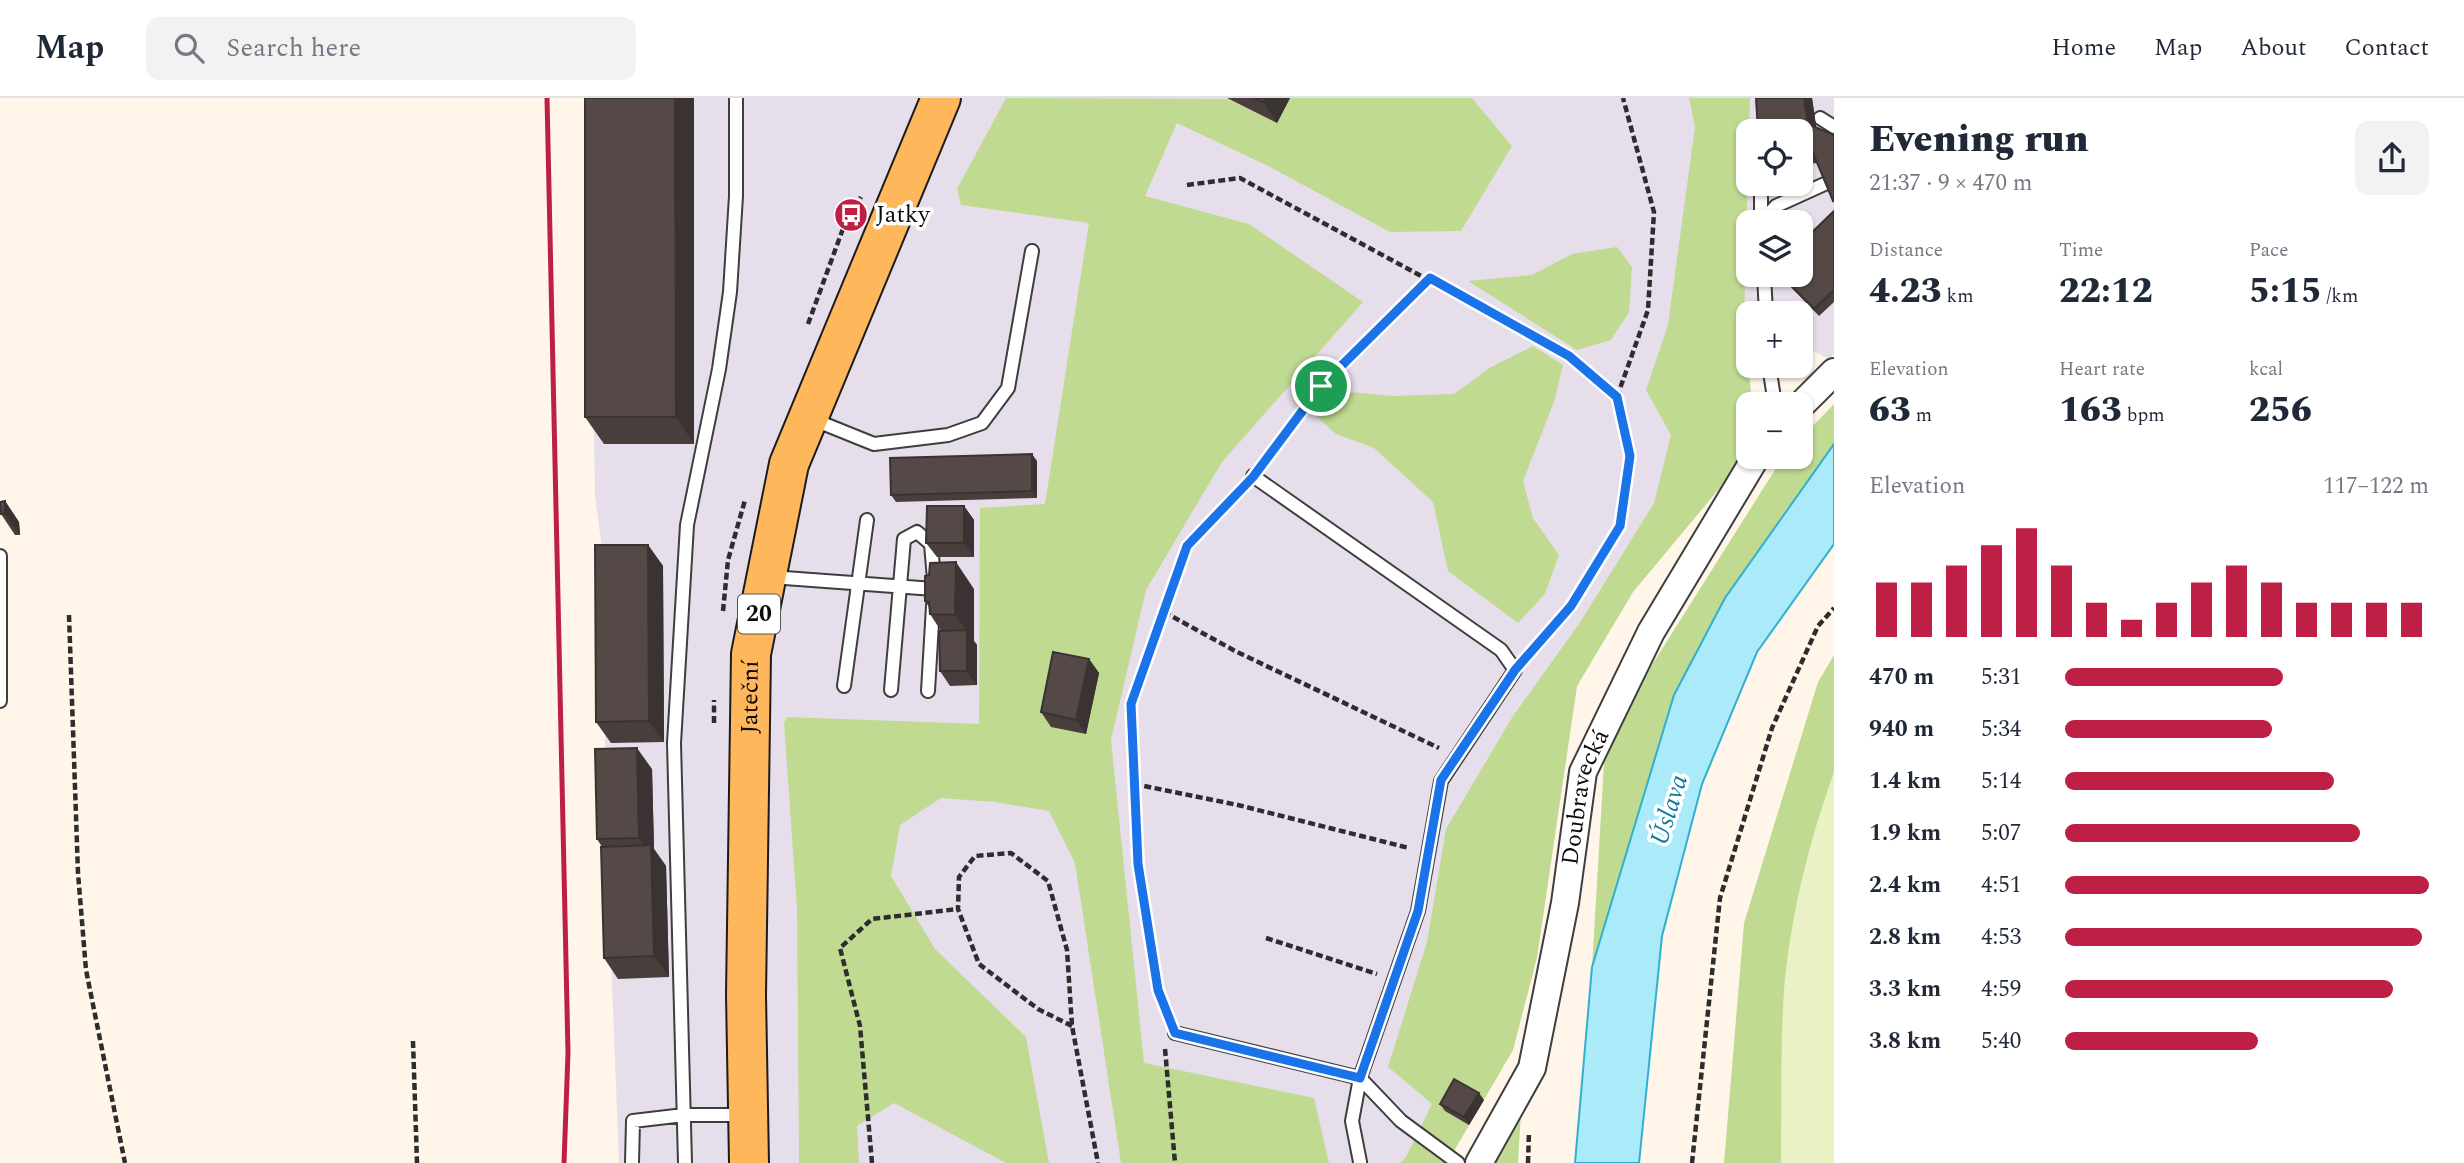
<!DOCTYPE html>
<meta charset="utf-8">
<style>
body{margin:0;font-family:Spectral,serif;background:#f2f2f3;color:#1f2937;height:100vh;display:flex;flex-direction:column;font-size:26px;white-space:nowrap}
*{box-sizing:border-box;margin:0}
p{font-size:23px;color:#747a83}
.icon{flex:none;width:38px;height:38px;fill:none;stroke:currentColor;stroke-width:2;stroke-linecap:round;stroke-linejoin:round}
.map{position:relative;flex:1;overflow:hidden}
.details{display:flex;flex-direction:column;background:#fff;width:630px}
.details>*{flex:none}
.controls{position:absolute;left:1736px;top:21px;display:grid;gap:14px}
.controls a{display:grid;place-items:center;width:77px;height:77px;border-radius:14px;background:#fff;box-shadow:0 2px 5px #0004;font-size:35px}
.pin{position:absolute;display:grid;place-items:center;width:60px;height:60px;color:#fff;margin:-30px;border:4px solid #fff;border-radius:50%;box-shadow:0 2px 7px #0007}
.round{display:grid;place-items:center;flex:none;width:74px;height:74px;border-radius:14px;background:#f2f2f3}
.head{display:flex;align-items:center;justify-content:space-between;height:119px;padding:0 35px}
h1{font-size:38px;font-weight:800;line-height:52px}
.stats{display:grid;grid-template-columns:repeat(3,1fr);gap:10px;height:119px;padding:7px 35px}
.stats div{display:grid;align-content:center}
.stats b{font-size:35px;font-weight:800}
.stats small{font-size:19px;font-weight:400}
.stats p{font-size:19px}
.chart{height:196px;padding:14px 35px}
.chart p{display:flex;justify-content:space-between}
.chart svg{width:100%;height:126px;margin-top:7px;stroke:#be1f44;stroke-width:6}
ul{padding:0 35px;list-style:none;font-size:23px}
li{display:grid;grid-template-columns:112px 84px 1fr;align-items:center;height:52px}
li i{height:18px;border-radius:9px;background:#be1f44}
header{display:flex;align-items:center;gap:42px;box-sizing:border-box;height:98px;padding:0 35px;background:#fff;border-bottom:2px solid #e0e1e3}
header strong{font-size:33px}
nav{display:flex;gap:38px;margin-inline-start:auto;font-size:24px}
.search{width:490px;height:63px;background:#f2f2f3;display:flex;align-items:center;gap:18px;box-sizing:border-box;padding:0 24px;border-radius:14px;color:#747a83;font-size:26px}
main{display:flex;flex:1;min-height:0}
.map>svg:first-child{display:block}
.industrial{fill:#e7deeb;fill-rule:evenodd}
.forest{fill:#c0db91}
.pitch{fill:#eaf1c4}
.water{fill:#abeaf8;stroke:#30afd1;stroke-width:2}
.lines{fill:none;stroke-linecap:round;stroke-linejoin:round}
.service-casing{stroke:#3e3e3e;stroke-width:16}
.minor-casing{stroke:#3e3e3e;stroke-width:30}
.primary-casing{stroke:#1c1c1c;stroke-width:42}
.path{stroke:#2d2d2d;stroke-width:4.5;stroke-dasharray:7 3.5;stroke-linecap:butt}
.service{stroke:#fff;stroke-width:12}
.minor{stroke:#fff;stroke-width:26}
.primary{stroke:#feb75a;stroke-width:38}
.rail{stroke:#be1f44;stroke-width:5}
.wall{fill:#483f3d}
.shaded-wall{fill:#3b3332}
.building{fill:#544947;stroke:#3b3332;stroke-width:2}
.route-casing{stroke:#fff;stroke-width:14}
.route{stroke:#1a73e8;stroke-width:9}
.labels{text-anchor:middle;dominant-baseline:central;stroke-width:7;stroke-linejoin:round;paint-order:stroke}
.shield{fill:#fff;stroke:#545454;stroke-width:2}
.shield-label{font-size:23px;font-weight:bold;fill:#0b0b0b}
.poi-label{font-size:24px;fill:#0b0b0b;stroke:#fff;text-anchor:start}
.street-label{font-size:24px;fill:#0b0b0b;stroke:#fff}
.water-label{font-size:26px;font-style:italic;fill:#117c9f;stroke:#fff}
</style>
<header>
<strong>Map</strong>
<div class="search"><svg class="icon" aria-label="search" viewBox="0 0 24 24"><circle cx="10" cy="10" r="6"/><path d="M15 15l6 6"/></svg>Search here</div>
<nav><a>Home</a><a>Map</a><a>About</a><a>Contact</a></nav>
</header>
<main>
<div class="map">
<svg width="1834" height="1065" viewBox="0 0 1834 1065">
<rect width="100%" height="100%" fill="#fff6e9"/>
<path class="industrial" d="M588,0H1834V256L1829,261L1801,247V215H1748V223L1744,221L1752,306H1748V356L1633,494L1577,588L1537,859L1513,952L1444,1065H619L606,732L603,458L595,398ZM1748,33H1801V86H1748ZM1748,124H1801V177H1748Z"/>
<path class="forest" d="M1006,0L1228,1L1277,25L1290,0H1472L1512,48L1461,133L1390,134L1268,68L1177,25L1145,98L1249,126L1363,204L1222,364L1146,492L1111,642L1144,965L1314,1000L1329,1065H1121L1075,765L1049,713L994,704L941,700L900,727L891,778L935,851L1026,939L1049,1065H1006L894,1005L857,1028L859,1065H799L797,810L784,625L787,619L979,626L980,410L1045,406L1089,125L961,107L957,91Z
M1689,0H1750L1744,221L1752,306H1748V356L1633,494L1577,588L1537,859L1513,952L1447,1065H1400L1406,1059L1432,1006L1388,969L1427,844L1446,731L1513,618L1581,523L1654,405L1671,337L1646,292L1668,227L1695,29Z
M1617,149L1632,169L1629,214L1611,242L1577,252L1468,183L1532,177L1572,156Z
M1533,248L1563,267L1554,304L1523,383L1533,420L1559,457L1545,496L1518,525L1448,473L1433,404L1374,350L1336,336L1315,317L1350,294L1392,298L1454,296L1491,269Z
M1834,306V346L1725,500L1674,597L1592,869L1604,665L1633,597L1783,359H1801V340Z
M1834,557V674L1799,797L1784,893L1781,1065H1724L1744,825L1818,584Z
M1521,1014L1518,1065H1494Z"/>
<path class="pitch" d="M1834,674V1065H1781C1782,1008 1780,950 1784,893C1790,819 1809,744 1834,674Z"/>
<path class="water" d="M1834,346V446L1757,554L1702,686L1662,838L1639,1065H1575L1592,869L1674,597L1725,500Z"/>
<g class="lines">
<g class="service-casing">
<path id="service" d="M1820,20L1834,29
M1761,86V124
M1761,124L1776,108L1829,84
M1764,177L1766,215
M1769,268L1775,306
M812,321L874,346L948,337L982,325L1008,290L1032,153
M1253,378L1501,552L1515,572L1441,683L1418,813L1360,980L1352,1023L1360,1064
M0,458V603
M771,479L934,491L928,593
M844,588L867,422
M891,592L904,441L917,434L931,446L934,481
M1175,935L1360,980L1401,1023L1458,1065
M632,1065L633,1023L684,1017H744
M685,1065L674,645L687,427L719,271L730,194L736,98V0"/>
</g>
<g class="minor-casing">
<g id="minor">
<path d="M1801,307L1834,274"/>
<path id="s1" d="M1479,1065L1532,970L1565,805L1583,674L1651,534L1756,359"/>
</g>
</g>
<g class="primary-casing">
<g id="primary">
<path id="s2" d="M749,1065L746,897L751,556L789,366L941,0"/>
</g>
</g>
<path class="path" d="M1187,87L1240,80L1569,258L1617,299L1630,358L1620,428L1571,507L1529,556
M808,226L844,128L861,99
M1617,299L1648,212L1654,114L1623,0
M1264,364L1321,288L1430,180
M723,513L728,462L745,402
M1164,514L1237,554L1439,650
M69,517L78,775L86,872L125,1065
M714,625V602
M1134,686L1238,707L1409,750
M1266,840L1377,876
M1169,919L1158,893L1138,767L1131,606L1187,448L1241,392
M1072,928L1038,911L979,866L958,811L959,779L975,758L1011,755L1048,783L1067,852L1072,928L1098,1065
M413,943L417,1065
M1165,951L1175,1065
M872,1065L860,928L840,850L872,821L958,811
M1528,1065L1529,1034
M1692,1065L1720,800L1772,630L1818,528L1834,510"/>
<use href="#service" class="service"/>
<use href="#minor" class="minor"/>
<use href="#primary" class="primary"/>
<path class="rail" d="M547,0L568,955L564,1065"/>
</g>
<path class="wall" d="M585,0L694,346H604L585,319Z
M1227,0H1290L1277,25Z
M1812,0L1816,29L1834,37V104L1817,65L1801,67V33Z
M1834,113V204L1819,218L1779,177H1801Z
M1037,363V400L896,404L891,397Z
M5,403L19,424L20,437H15L1,416Z
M964,408L974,422V459H937L926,445Z
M648,447L663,468L664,644L611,645L596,624Z
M974,491V543L977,547V587L950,588L940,573L941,533L930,516L929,509L925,503Z
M1089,561L1099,575L1086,636L1051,629L1041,614Z
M652,671L654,751L666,768L669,879L618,881L604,860L602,749L597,741Z
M1484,1002L1469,1027L1445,1013L1440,1006Z"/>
<path class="shaded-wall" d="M675,0H694V346L676,319Z
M1265,0H1290L1277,25L1263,4Z
M1804,0H1812L1818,40L1808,26Z
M1032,356L1037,363V400L1032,393Z
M5,403L19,424L20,437L5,416Z
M964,408L974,422V459L964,445Z
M648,447L663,468L664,644L649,623Z
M956,464L974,491V543L977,547V587L967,573V533L955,517Z
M1089,561L1099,575L1086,636L1076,622Z
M637,650L652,671L654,751L666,768L669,879L654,858L651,757L639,740Z
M1479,995L1484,1002L1469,1027L1464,1019Z"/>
<path class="building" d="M585,0H675L676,319H585Z
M1254,0H1265L1263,4Z
M1756,0H1804L1808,26L1834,37V102L1833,103L1811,50L1801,51V33H1758Z
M1834,113V192L1814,211L1781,177H1801V145Z
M1032,356V393L891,397L890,360Z
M5,403V416H1L0,404Z
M927,408H964V445H926Z
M595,447H648L649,623L596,624Z
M956,464L955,517L930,516L929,504L925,503V478L929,477L930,465Z
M967,532V573H940L939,533Z
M1053,554L1089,561L1076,622L1041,614Z
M637,650L639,740L597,741L595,651Z
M651,747L654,858L604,860L601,749Z
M1454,981L1479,995L1464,1019L1440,1006Z"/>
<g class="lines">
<g class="route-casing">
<path id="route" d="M1430,180L1569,258L1617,299L1630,358L1620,428L1571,508L1515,572L1441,682L1418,813L1360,980L1175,935L1158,892L1138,766L1131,606L1187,448L1253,379L1321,288Z"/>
</g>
<use href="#route" class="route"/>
</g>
<defs>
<g id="bus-disc" transform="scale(1.75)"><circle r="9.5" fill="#be1f44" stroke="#fff"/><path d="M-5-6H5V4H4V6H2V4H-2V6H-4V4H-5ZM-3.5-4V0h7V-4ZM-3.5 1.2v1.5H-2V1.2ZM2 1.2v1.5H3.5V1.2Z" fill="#fff"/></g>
</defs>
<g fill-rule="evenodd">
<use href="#bus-disc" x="851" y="117"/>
</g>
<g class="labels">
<rect class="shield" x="738" y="496.5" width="42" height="39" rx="5"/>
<g class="shield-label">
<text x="759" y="516">20</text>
</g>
<g class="poi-label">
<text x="876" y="117">Jatky</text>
</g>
<g class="street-label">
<text stroke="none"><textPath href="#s2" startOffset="466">Jateční</textPath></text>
<text stroke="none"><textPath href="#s1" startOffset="385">Doubravecká</textPath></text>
</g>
<g class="water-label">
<text transform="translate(1669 712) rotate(-73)">Úslava</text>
</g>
</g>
</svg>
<div class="controls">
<a><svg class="icon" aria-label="locate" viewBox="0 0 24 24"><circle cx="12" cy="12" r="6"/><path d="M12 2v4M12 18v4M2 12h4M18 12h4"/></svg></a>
<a><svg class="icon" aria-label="layers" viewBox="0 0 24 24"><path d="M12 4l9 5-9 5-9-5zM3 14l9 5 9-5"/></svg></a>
<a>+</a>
<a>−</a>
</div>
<div class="pin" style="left:1321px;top:288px;background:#1e9e55"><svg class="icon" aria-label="arrive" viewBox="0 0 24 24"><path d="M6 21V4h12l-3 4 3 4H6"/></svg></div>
</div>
<section class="details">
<div class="head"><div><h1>Evening run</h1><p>21:37 · 9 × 470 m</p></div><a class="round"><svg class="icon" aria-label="share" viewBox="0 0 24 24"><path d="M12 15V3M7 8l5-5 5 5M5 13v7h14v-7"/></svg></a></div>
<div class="stats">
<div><p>Distance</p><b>4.23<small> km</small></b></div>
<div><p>Time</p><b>22:12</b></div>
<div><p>Pace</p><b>5:15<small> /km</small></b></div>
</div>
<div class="stats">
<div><p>Elevation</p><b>63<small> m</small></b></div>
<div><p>Heart rate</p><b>163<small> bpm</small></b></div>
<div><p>kcal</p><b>256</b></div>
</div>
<div class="chart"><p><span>Elevation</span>117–122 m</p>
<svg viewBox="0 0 160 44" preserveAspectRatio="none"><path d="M5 44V25M15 44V25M25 44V19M35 44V12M45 44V6M55 44V19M65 44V32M75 44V38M85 44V32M95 44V25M105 44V19M115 44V25M125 44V32M135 44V32M145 44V32M155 44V32"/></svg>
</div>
<ul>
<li><b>470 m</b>5:31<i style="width:60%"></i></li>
<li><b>940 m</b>5:34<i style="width:57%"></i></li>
<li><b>1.4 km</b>5:14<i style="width:74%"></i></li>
<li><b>1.9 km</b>5:07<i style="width:81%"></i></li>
<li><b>2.4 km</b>4:51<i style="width:100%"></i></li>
<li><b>2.8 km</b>4:53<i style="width:98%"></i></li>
<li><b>3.3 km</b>4:59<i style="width:90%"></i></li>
<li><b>3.8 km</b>5:40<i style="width:53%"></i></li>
</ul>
</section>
</main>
